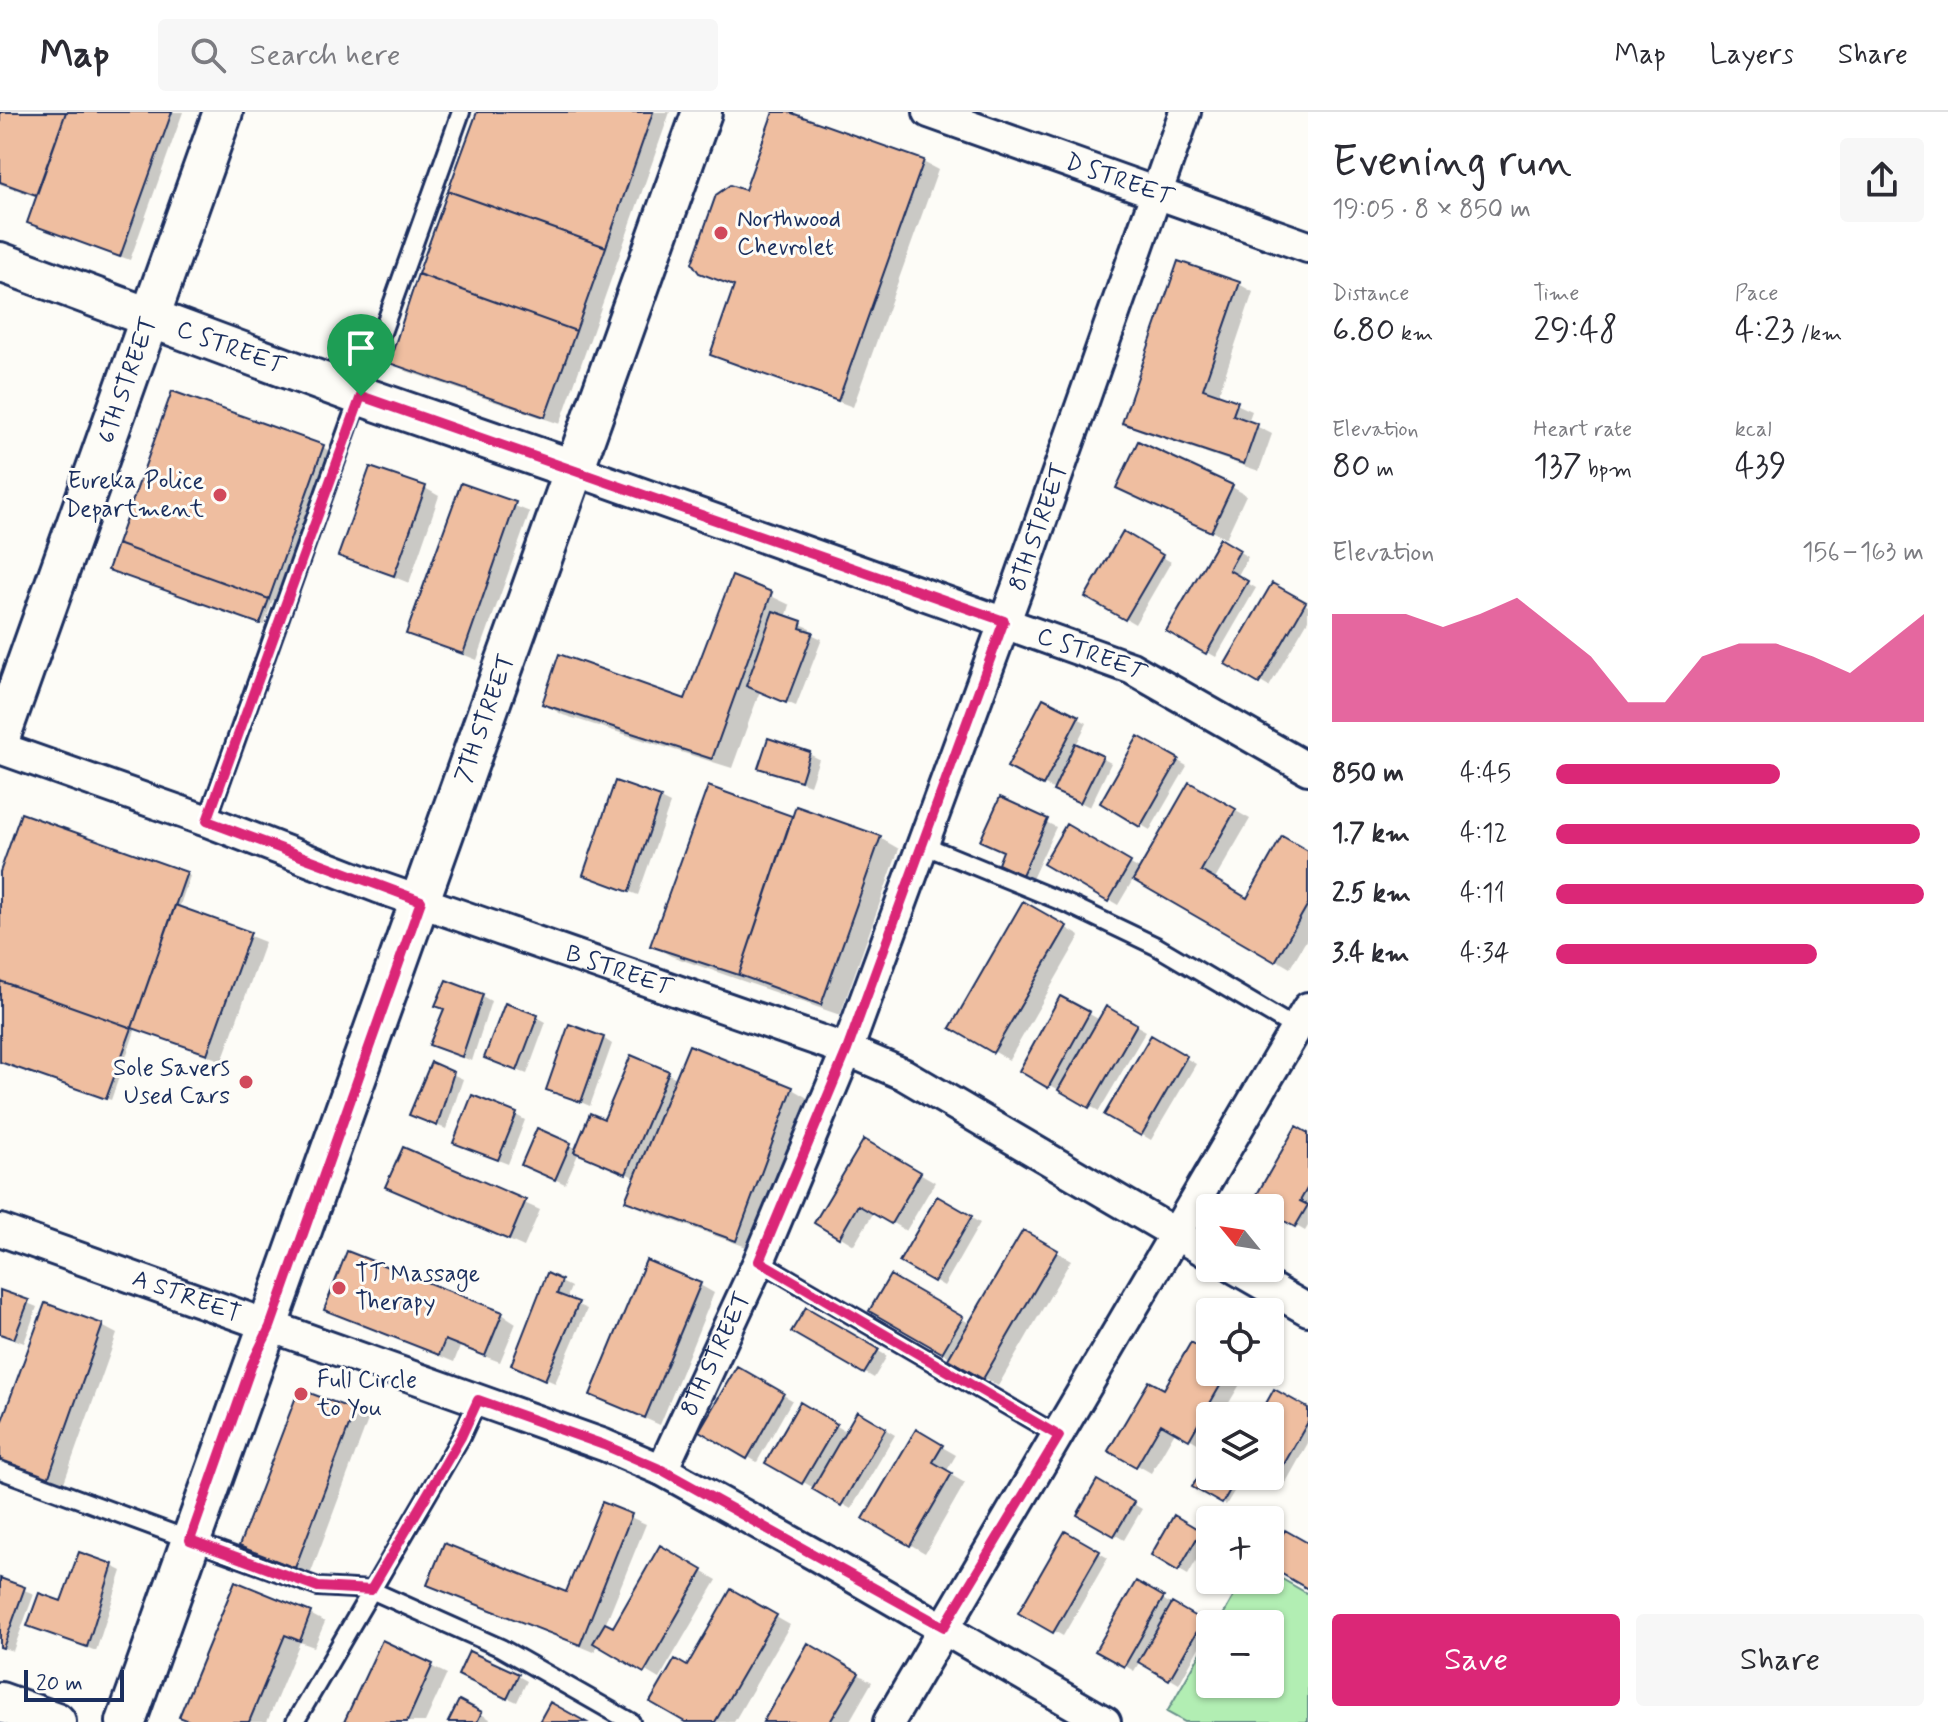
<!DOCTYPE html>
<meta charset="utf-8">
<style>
body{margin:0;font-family:Mynerve,sans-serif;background:#f7f7f7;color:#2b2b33;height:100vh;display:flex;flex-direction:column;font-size:30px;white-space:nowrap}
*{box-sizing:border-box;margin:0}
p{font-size:26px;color:#7c7c81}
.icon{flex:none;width:44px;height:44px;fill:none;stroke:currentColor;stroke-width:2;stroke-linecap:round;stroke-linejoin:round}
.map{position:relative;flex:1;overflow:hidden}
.sheet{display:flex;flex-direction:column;background:#fff;width:640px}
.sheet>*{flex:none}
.needle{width:52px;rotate:300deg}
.fabs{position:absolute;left:1196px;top:1082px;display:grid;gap:16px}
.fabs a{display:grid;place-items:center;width:88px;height:88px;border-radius:8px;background:#fff;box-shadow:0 2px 6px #0004;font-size:40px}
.scale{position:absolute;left:24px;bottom:20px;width:100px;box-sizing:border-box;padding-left:8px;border:4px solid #1b2f5e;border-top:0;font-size:22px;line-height:28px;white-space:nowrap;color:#1b2f5e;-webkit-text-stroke:6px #fdfcf7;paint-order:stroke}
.pin{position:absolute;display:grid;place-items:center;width:68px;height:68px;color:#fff;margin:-82px -34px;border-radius:50% 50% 50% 0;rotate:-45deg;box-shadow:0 0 8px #0007}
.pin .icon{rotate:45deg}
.round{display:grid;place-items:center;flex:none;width:84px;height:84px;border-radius:8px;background:#f7f7f7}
.headline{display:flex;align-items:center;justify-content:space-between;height:136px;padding:0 24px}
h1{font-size:44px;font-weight:600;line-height:60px}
.figures{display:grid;grid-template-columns:repeat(3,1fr);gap:12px;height:136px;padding:8px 24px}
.figures div{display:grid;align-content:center}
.figures b{font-size:34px;font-weight:600}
.figures small{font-size:22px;font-weight:400}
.figures p{font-size:22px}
.chart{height:224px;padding:16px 24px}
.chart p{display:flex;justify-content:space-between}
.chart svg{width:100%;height:144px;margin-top:8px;fill:#db2777;opacity:.7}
.button{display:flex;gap:16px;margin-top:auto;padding:16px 24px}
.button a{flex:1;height:92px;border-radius:8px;background:#db2777;color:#fff;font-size:32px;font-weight:600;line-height:92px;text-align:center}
.button a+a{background:#f7f7f7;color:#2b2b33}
ul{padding:0 24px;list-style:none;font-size:26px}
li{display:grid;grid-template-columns:128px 96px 1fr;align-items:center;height:60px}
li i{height:20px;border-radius:10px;background:#db2777}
header{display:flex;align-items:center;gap:48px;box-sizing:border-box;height:112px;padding:0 40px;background:#fff;border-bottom:2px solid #e1e1e2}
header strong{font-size:38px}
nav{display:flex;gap:44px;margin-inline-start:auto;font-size:28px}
.search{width:560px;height:72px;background:#f7f7f7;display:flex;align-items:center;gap:20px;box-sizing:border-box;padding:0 28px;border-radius:8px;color:#7c7c81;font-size:30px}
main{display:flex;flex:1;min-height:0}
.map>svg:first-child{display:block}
.green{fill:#b2eeb3;stroke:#668e88;stroke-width:2}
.shadow{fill:#0003}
.building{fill:#efbea0;stroke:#1b2f5e;stroke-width:2}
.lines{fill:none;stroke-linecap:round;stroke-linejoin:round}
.service-casing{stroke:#1b2f5e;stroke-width:22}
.minor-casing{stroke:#1b2f5e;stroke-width:36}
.tertiary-casing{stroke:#1b2f5e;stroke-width:44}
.service{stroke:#fdfcf7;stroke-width:16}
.minor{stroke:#fdfcf7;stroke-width:30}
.tertiary{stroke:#fdfcf7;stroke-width:38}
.route-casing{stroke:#fff;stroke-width:16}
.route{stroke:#db2777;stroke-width:10}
.poi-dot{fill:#d1495b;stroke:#fdfcf7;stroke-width:3}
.labels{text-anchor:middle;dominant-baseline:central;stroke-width:6;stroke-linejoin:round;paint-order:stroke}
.street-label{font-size:24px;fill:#1b2f5e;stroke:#fdfcf7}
.poi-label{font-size:24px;fill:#1b2f5e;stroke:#fdfcf7;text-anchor:start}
</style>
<header>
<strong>Map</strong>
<div class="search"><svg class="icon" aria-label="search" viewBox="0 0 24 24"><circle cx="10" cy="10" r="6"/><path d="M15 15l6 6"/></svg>Search here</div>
<nav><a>Map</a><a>Layers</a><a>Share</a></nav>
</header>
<main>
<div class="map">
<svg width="1308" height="1610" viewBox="0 0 1308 1610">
<rect width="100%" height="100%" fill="#fdfcf7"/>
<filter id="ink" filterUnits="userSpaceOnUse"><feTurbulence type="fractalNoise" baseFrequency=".0125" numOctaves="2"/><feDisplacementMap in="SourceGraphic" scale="16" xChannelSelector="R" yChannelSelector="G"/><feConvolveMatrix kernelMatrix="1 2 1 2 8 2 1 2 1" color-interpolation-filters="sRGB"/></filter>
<g filter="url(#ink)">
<path class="green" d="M1270,1460L1308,1482V1610H1185L1167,1600L1210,1525V1572H1270V1512H1218L1243,1468H1270Z"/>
<path class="shadow" d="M0,0H183L130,148L29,111L38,85L0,72Z
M480,0H670L560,312L406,259L392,250Z
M775,0L923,50L938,58L853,295L712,242L736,176L701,160L746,81Z
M1239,172L1253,180L1218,284L1252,299L1248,310L1272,322L1259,359L1139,318L1125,310Z
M323,335L332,341L279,490L273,488L264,513L114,460Z
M462,373L530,400L477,548L409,521Z
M1232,375L1246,383L1226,426L1133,383Z
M425,376L439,384L409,471L340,443Z
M1123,422L1171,450L1135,512L1087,484Z
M1221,429L1248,445L1237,465L1256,476L1216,545L1169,518Z
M733,466L790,493L786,506L810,516L809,521L822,527L796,594L760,579L732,656L563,603L544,592L686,589Z
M1273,474L1308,494V508L1269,575L1228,551Z
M1044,588L1087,611L1076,633L1111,651L1090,695L1018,660Z
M1139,627L1187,654L1150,718L1102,690Z
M809,642L819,647L810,673L761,655Z
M1190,673L1250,707L1214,769L1247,788L1308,741V825L1290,856L1134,766L1118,793L1046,751L1067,715L1141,758Z
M709,677L793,706L880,726L899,737L840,903L671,844L652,833Z
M660,687L670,692L638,783L585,763Z
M1001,688L1056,715L1032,767L1010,756Z
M22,704L186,762L190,764L179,796L265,830L222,949L136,916L111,988L0,949V766Z
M1024,791L1080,824L1009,948L953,916Z
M482,884L491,889L472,949L441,937Z
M1061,886L1100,908L1107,897L1146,919L1099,999L1022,958Z
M537,905L546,910L527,962L486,946Z
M603,926L612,932L590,994L549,977Z
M1151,926L1196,952L1151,1028L1107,1002Z
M632,946L677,966L792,977L811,988L755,1138L646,1099L628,1088L636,1066L579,1040L565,1072L533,1057L570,1033L577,1037L606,1010Z
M432,953L463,967L446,1017L421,1007Z
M516,1003L525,1008L508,1052L465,1035Z
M1308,1023V1114L1305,1119L1255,1090Z
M865,1029L935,1070L906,1119L874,1100L854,1133L816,1110Z
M404,1038L540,1098L524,1135L388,1074Z
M938,1086L980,1111L944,1174L902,1149Z
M1023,1121L1071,1148L998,1274L872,1198L891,1166L971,1212Z
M561,1170L571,1175L566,1188L587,1197L555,1271L523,1257Z
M700,1173L714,1181L660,1313L592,1283Z
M0,1180L37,1195L24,1231L0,1222Z
M326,1197L502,1202L516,1211L500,1250L460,1235L454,1250Z
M806,1197L887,1244L874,1266L794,1219Z
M102,1214L117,1222L62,1376L4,1355L0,1320Z
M1210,1244V1260H1238L1245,1264L1221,1304H1210V1324L1204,1335L1176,1318L1151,1361L1111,1338Z
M738,1257L792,1288L757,1350L702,1319Z
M801,1293L847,1320L858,1301L895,1323L851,1397L768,1350Z
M1308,1299V1331L1285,1372L1270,1363V1304H1261Z
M354,1300L368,1308L310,1463L241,1434Z
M916,1320L956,1343L946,1360L965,1371L925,1441L866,1407Z
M1210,1349V1364L1242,1366L1226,1393L1195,1375Z
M1098,1371L1142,1397L1124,1428L1080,1402Z
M603,1393L646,1412L605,1513L614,1518L661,1436L717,1468L659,1567L598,1531L594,1540L430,1472L567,1483Z
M1174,1406L1209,1426L1188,1463L1153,1443Z
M1066,1422L1108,1446L1063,1524L1021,1500Z
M112,1454L122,1459L96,1539L30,1513Z
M0,1468L34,1482L13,1539L0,1535Z
M1137,1472L1210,1515L1179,1572L1140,1549L1134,1559L1098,1538Z
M732,1480L790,1513L734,1610H689L688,1557Z
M310,1502L325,1510L314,1535L300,1530L267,1610H192L182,1604Z
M383,1531L447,1562L425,1610H346Z
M809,1534L872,1570L849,1610H765Z
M518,1564L527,1569L517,1590L469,1568Z
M460,1590L490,1607L489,1610H450Z"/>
<path class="building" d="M0,0H66L36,83L0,70Z
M66,0H172L120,145L27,111Z
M477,0H653L606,135L448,79Z
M773,0H789L924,48L838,289L710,243L734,174L699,161L692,151L716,83L730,73L745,78Z
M448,79L606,135L576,219L418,162Z
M1178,149L1240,170L1203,277L1238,289L1233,303L1258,312L1244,352L1122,311Z
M418,162L576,219L545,305L389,251Z
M172,279L324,333L269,487L117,432Z
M1138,329L1233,373L1211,420L1116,376Z
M370,355L426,374L394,464L338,444Z
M461,371L516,390L463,542L406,522Z
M1123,419L1163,443L1125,508L1085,485Z
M1220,426L1240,438L1229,458L1248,469L1206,542L1166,519Z
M117,432L269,487L260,512L108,458Z
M732,464L772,480L712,647L542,592L559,542L685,587Z
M1272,471L1306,490L1259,572L1225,552Z
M773,499L802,509L800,516L813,520L786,591L746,574Z
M1043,586L1079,604L1043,674L1007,655Z
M1138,624L1179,647L1140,715L1100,691Z
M768,626L810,640L801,669L758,656Z
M1075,631L1103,644L1080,691L1053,679Z
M615,669L661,685L629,780L583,763Z
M1189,670L1236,697L1201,759L1247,786L1282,724L1308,739V792L1275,850L1133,768Z
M708,674L792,704L739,863L650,834Z
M1000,685L1048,707L1022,763L998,752L1003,739L980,729Z
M796,694L881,724L821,893L739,863Z
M21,701L187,760L132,916L0,869V760Z
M1066,712L1131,750L1108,790L1043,752Z
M1023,789L1067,814L993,941L950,916Z
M175,793L251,820L207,942L132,916Z
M446,868L483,882L462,945L429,933L444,897L435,894Z
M0,869L132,916L106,987L0,950Z
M1060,884L1090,900L1048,976L1019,959Z
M505,891L538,903L517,959L484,946Z
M1106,894L1137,912L1089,996L1058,978Z
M569,912L604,925L581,990L546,978Z
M1151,923L1187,944L1141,1024L1104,1003Z
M689,933L793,975L736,1129L625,1089Z
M631,943L669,959L626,1062L574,1040L590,1001L604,1007Z
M431,950L454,960L437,1014L409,1003Z
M472,983L517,1001L498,1048L453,1031Z
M1296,1014L1308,1021V1075L1300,1089L1308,1093L1295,1115L1270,1101V1096L1252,1091Z
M537,1016L571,1031L555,1068L521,1053Z
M864,1027L921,1060L891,1112L858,1093L839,1126L814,1111Z
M403,1035L526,1088L509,1128L385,1075Z
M937,1084L972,1104L934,1170L899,1150Z
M1023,1118L1058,1138L983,1267L948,1247Z
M347,1139L503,1200L485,1244L445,1228L439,1243L324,1198Z
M646,1148L701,1171L645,1306L590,1283Z
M547,1161L562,1168L557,1182L579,1190L545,1268L511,1253Z
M890,1163L963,1205L942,1241L869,1199Z
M0,1178L29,1188L14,1227L0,1222Z
M45,1191L103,1212L47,1370L0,1353V1314Z
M806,1195L879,1237L864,1262L791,1220Z
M1191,1230L1210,1242V1260H1228L1189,1328L1161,1312L1136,1355L1108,1339L1149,1269L1164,1277Z
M737,1254L784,1281L747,1347L699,1319Z
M299,1277L355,1298L295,1456L239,1434Z
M1274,1277L1308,1296V1310L1275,1368L1268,1364L1270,1304H1259Z
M800,1290L837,1312L802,1372L765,1351Z
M857,1299L886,1316L841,1394L812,1377Z
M916,1317L943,1333L933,1350L952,1361L910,1434L863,1407Z
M1210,1345V1364H1238L1222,1392L1192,1375Z
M1097,1368L1134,1390L1114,1424L1077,1403Z
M602,1390L632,1402L580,1533L427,1473L444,1431L566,1480Z
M1174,1403L1201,1419L1178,1459L1151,1443Z
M1285,1418L1308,1431V1477L1270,1455V1443Z
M1065,1419L1100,1439L1053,1521L1018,1501Z
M660,1433L703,1458L644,1561L593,1531L605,1511L613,1515Z
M79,1440L113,1452L87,1535L27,1514L39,1481L61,1489Z
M0,1466L25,1475L3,1536L0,1535Z
M235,1469L311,1500L300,1529L285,1523L249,1610H192L179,1605Z
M1136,1469L1164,1485L1124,1555L1095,1539Z
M731,1477L777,1503L715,1610H685L650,1590L675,1547L687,1554Z
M1172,1491L1203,1509L1169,1568L1138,1550Z
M382,1528L433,1552L407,1610H344Z
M808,1531L859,1561L830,1610H763Z
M469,1539L519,1562L507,1587L458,1563Z
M459,1588L482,1600L477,1610H448Z
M550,1590L586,1610H539Z"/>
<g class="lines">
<g class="service-casing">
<path id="service" d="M207,709L461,0
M921,732L1070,793L1156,834L1300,919
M759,1149L1059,1324
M0,1358L318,1475L371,1478L501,1536L631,1610
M295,1610L461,1325L478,1288"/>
</g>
<g class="minor-casing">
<g id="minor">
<path id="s1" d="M929,0L1308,135"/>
<path id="s2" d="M575,358L1131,556L1308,657"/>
<path id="s3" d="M0,636L207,709L378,775L847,938L903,962L1210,1142"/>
<path id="s4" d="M0,1118L604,1333L662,1358L819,1445L1105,1610"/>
<path d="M1235,1156L1308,1198"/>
<path id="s5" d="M662,1358L759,1149L847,938L1019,471L1185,0"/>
<path d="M889,1610L1308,896"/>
</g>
</g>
<g class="tertiary-casing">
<g id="tertiary">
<path id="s6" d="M0,150L361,284L575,358"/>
<path id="s7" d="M0,626L223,0"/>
<path d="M0,1590L56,1610"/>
<path id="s8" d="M126,1610L702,0"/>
</g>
</g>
<use href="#service" class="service"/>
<use href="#minor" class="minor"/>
<use href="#tertiary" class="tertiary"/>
</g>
</g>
<g class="lines" filter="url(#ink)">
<g class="route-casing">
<path id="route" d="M361,284L1004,509L847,938L759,1149L1059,1324L944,1515L662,1358L604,1333L478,1288L461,1325L371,1478L318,1475L190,1428L252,1252L270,1215L421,789L207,709Z"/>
</g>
<use href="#route" class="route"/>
</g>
<g class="poi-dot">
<circle cx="721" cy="121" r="8"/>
<circle cx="220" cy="383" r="8"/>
<circle cx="246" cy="970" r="8"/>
<circle cx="339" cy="1176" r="8"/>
<circle cx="301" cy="1282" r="8"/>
</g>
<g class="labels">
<g class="street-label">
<text stroke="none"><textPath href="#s1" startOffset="202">D STREET</textPath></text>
<text stroke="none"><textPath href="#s6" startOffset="246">C STREET</textPath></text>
<text stroke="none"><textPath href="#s7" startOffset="380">6TH STREET</textPath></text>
<text stroke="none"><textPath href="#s5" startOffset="1016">8TH STREET</textPath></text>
<text stroke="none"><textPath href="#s2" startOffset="548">C STREET</textPath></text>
<text stroke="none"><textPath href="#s8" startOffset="1066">7TH STREET</textPath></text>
<text stroke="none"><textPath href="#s3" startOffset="658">B STREET</textPath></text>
<text stroke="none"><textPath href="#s4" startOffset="198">A STREET</textPath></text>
<text stroke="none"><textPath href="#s5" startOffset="128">8TH STREET</textPath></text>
</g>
<g class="poi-label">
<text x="737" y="107">Northwood<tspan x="737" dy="28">Chevrolet</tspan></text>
<text x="204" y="369" text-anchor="end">Eureka Police<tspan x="204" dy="28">Department</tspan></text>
<text x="230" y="956" text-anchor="end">Sole Savers<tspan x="230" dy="28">Used Cars</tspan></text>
<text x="355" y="1162">TT Massage<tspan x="355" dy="28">Therapy</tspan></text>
<text x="317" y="1268">Full Circle<tspan x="317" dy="28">to You</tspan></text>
</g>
</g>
</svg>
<div class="fabs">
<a><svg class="needle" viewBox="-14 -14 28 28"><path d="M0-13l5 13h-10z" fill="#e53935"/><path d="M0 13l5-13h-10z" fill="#7c7c81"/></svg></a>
<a><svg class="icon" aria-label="locate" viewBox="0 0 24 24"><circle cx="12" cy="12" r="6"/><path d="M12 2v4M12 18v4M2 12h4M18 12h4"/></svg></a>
<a><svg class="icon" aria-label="layers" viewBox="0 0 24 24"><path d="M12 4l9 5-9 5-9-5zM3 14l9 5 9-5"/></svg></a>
<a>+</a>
<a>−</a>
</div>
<div class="scale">20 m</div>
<div class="pin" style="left:361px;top:284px;background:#1e9e55"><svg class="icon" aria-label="arrive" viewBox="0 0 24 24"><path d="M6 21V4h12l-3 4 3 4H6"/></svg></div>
</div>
<section class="sheet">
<div class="headline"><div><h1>Evening run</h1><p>19:05 · 8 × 850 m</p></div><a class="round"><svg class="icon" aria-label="share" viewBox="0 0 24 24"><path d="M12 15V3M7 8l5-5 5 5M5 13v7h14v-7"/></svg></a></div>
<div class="figures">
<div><p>Distance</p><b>6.80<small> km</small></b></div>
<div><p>Time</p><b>29:48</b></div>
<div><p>Pace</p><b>4:23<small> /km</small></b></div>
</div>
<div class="figures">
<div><p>Elevation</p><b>80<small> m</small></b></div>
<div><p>Heart rate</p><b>137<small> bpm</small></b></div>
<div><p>kcal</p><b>439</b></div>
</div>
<div class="chart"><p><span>Elevation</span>156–163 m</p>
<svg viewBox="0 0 160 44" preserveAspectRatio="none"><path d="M0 44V11L10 11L20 11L30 15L40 11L50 6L60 15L70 24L80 38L90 38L100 24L110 20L120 20L130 24L140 29L150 20L160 11V44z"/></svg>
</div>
<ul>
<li><b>850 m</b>4:45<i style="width:61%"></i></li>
<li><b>1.7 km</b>4:12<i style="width:99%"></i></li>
<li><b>2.5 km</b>4:11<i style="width:100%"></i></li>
<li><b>3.4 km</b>4:34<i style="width:71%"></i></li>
</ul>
<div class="button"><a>Save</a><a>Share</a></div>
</section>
</main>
